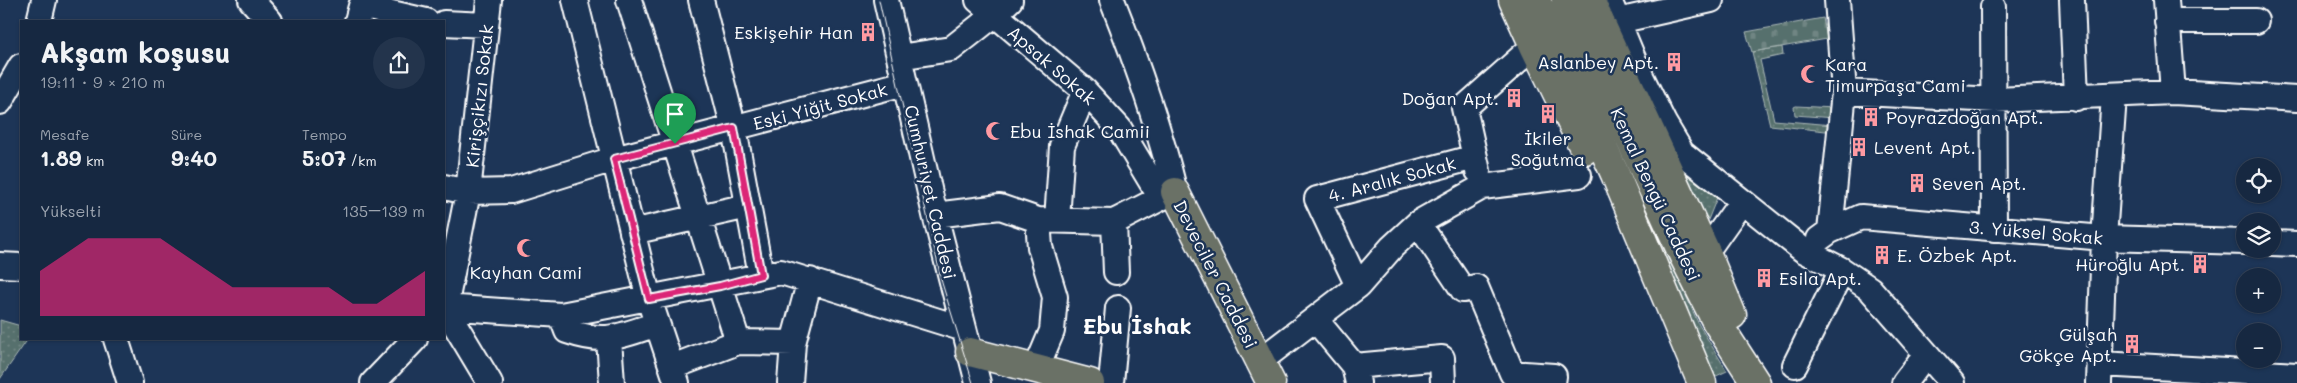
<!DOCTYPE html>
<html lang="tr">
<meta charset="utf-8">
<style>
body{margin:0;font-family:Mali,sans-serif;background:#23344c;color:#f1f3f6;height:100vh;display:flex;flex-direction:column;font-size:19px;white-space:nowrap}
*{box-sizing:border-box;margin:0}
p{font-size:16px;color:#9ea6b1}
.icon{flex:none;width:28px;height:28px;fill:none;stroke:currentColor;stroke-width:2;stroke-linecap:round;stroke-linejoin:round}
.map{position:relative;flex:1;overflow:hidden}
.details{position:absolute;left:20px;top:20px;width:425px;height:320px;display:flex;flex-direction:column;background:#162841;border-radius:0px;box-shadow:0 1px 4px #0004,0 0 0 1px #35445a}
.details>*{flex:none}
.controls{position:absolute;left:2236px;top:158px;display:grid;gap:10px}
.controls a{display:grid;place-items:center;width:45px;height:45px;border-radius:50%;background:#162841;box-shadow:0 1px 4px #0004,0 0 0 1px #35445a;font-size:25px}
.pin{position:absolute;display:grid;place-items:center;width:42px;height:42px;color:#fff;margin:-51px -21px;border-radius:50% 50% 50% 0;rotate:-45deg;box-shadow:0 0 5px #0007}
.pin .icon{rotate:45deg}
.round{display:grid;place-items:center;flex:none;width:52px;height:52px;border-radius:26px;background:#23344c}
.head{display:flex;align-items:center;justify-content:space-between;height:85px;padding:0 20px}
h1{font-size:28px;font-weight:700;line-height:38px}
.stats{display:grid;grid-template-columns:repeat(3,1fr);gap:8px;height:85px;padding:5px 20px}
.stats div{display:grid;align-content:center}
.stats b{font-size:21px;font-weight:700}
.stats small{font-size:14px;font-weight:400}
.stats p{font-size:14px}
.chart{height:140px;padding:10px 20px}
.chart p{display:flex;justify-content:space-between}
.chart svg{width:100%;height:90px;margin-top:5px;fill:#db2777;opacity:.7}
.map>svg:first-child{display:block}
.green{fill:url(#green-dots);stroke:#abb8b6}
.cemetery{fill:url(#cemetery-stones);stroke:#abb8b6}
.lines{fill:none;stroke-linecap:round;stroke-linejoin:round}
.minor-casing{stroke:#fff;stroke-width:28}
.major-casing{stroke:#fff;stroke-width:31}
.minor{stroke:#1d3557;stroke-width:24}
.major{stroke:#6a7166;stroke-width:28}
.tram{stroke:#fff;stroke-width:1}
.route-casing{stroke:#fff;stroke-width:10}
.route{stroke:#db2777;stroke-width:6}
.labels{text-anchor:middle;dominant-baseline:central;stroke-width:5;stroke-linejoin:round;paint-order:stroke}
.poi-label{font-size:18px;fill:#fff;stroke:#1d3557;text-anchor:start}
.street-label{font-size:18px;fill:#fff;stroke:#1d3557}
.district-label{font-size:22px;font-weight:bold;fill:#fff;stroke:#1d3557}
</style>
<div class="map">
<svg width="2297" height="383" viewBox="0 0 2297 383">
<defs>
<pattern id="green-dots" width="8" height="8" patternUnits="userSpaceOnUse" patternTransform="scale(1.25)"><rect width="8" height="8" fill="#57706d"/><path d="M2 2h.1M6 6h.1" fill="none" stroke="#708583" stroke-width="1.8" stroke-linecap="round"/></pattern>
<pattern id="cemetery-stones" width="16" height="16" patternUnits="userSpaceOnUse" patternTransform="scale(1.25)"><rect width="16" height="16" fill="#57706d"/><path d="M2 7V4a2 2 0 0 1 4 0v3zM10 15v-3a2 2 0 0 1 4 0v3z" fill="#708583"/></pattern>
</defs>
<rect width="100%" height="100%" fill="#1d3557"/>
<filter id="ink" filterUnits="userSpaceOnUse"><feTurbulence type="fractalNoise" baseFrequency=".02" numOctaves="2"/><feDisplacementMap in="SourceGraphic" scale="10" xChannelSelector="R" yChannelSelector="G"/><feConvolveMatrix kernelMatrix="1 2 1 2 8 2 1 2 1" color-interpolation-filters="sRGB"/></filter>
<g filter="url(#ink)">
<path class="green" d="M1782,47L1783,55L1760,60L1774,120L1833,125L1835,132L1770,125L1752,52Z
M1587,73L1699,325L1727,371L1712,378L1582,76Z
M1796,106L1835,108L1834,118L1795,115L1794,107Z
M1672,151L1720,190L1706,225Z
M0,320L21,326V339H28L0,379Z"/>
<path class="cemetery" d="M1823,18L1827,39L1752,52L1746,32Z"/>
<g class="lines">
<g class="minor-casing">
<path id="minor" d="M251,0L270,21
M575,0L649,299L677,383
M629,0L738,342
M701,0L734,129L761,275
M886,0L935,215L978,383
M978,0L1085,91L1119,128L1161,198L1175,192C1159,127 1137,63 1112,0
M1609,0L1638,70L1664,123L1682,153L1803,250L1842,270L1870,289L1952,383
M2072,0L2076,98
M2166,0L2173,92
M1993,7L1994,229
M39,21L44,0
M357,21L361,6L426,21
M1618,21L1711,0
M2167,21H2256
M444,23L486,25
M899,57L951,49L994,15L1010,0
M1844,92L1995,100L2173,92L2297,99
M0,102L21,66
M1478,171L1464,108L1534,46
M444,187L468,192L511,191L614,159L905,83
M935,215L1000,207L1038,220L1114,222L1161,198
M1057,220L1062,146L1085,91
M1114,222L1116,272
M1418,223L1463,290L1476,287L1512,373L1554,376L1553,383
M1830,231L1861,217L2104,238L2245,242
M632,232L748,206
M1819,239L1830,231L1844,92L1837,0
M2272,243L2297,244
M1706,252L1742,201
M0,265L21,266
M1358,286L1317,199L1475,157
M444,307L561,315L781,272L964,329
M445,308L468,192L489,0
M445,308L490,383
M561,315L567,331C607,345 619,336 657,324
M1315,319L1354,366L1358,383
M116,339L130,383
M609,339L612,383
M1260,361L1358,286L1392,247L1418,223L1482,187L1579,175
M2101,364L2297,375
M1795,365L1842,270
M1354,366L1442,358L1443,383
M672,367L738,342L793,343
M1036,369L1052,331L1055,297L1040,247L1038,220
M373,383L415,339
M790,383L793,343L810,280
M1111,383L1118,308
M1904,383L1926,354
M2099,383L2104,238L2114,96"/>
</g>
<g class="major-casing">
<path id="major" d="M1513,0L1534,46L1585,150
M1536,0L1615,174L1702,383
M1566,0L1685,259L1716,321L1756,383
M1590,0L1706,252L1732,315
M1175,192L1271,383
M970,352L1090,383"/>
</g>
<use href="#minor" class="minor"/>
<use href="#major" class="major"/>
<path class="tram" d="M879,0L942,283L973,383"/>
</g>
</g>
<g class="lines" filter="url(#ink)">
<g class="route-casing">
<path id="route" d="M734,128L761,275L720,286L649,299L614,159Z"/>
</g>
<use href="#route" class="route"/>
</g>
<defs>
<g id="building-bare" transform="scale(1.5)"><path d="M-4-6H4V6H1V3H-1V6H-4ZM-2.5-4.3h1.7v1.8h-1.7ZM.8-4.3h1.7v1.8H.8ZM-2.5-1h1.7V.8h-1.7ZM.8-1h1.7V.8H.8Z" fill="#ff9aa2" stroke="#1d3557" stroke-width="2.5" paint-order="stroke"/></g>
<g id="mosque-bare" transform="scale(1.5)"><path d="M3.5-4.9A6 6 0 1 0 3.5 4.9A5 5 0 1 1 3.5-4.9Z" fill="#ff9aa2" stroke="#1d3557" stroke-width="2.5" paint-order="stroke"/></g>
</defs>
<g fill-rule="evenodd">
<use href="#building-bare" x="868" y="32"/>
<use href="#building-bare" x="1674" y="62"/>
<use href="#mosque-bare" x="1810" y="74"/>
<use href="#building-bare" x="1514" y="98"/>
<use href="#building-bare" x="1548" y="114"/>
<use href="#building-bare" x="1871" y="117"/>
<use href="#mosque-bare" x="995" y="131"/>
<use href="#building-bare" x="1859" y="147"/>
<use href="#building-bare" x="1917" y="183"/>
<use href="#mosque-bare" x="526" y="248"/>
<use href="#building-bare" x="1882" y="255"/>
<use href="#building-bare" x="2200" y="264"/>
<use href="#building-bare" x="1764" y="278"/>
<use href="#building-bare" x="2132" y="344"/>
</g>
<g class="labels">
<g class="poi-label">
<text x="853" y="32" text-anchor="end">Eskişehir Han</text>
<text x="1659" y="62" text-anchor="end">Aslanbey Apt.</text>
<text x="1825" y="64">Kara<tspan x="1825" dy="21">Timurpaşa Cami</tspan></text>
<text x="1499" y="98" text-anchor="end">Doğan Apt.</text>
<text x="1886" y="117">Poyrazdoğan Apt.</text>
<text x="1010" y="131">Ebu İshak Camii</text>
<text x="1548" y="138" text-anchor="middle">İkiler<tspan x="1548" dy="21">Soğutma</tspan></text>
<text x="1874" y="147">Levent Apt.</text>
<text x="1932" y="183">Seven Apt.</text>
<text x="1897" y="255">E. Özbek Apt.</text>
<text x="2185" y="264" text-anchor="end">Hüroğlu Apt.</text>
<text x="526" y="272" text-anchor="middle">Kayhan Cami</text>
<text x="1779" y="278">Esila Apt.</text>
<text x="2117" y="334" text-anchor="end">Gülşah<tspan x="2117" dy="21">Gökçe Apt.</tspan></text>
</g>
<g class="street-label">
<text transform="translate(1052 65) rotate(41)">Apsak Sokak</text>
<text transform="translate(479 96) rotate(-84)">Kirişçikızı Sokak</text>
<text transform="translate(820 106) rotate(-15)">Eski Yiğit Sokak</text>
<text transform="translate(1392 179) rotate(-15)">4. Aralık Sokak</text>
<text transform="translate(931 192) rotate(77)">Cumhuriyet Caddesi</text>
<text transform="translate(1656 194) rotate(65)">Kemal Bengü Caddesi</text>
<text transform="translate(2036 232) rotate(5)">3. Yüksel Sokak</text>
<text transform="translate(1216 274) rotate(63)">Deveciler Caddesi</text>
</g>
<g class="district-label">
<text x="1137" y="325">Ebu İshak</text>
</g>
</g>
</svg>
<div class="controls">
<a><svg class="icon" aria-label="locate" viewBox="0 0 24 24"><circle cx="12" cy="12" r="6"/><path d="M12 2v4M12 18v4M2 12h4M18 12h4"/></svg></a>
<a><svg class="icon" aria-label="layers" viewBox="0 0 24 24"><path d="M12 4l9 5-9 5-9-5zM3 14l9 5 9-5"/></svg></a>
<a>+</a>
<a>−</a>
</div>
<div class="pin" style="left:675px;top:144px;background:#1e9e55"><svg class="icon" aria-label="arrive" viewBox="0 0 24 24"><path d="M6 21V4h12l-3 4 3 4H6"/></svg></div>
<section class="details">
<div class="head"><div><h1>Akşam koşusu</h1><p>19:11 · 9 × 210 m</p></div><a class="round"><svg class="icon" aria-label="share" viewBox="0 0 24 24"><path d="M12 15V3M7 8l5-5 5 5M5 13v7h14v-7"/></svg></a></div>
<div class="stats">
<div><p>Mesafe</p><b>1.89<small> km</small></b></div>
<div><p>Süre</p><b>9:40</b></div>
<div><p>Tempo</p><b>5:07<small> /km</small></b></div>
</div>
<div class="chart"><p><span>Yükselti</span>135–139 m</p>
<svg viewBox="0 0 160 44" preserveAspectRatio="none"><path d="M0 44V22L10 14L20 6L30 6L40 6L50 6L60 14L70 22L80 30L90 30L100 30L110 30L120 30L130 38L140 38L150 30L160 22V44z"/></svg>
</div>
</section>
</div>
